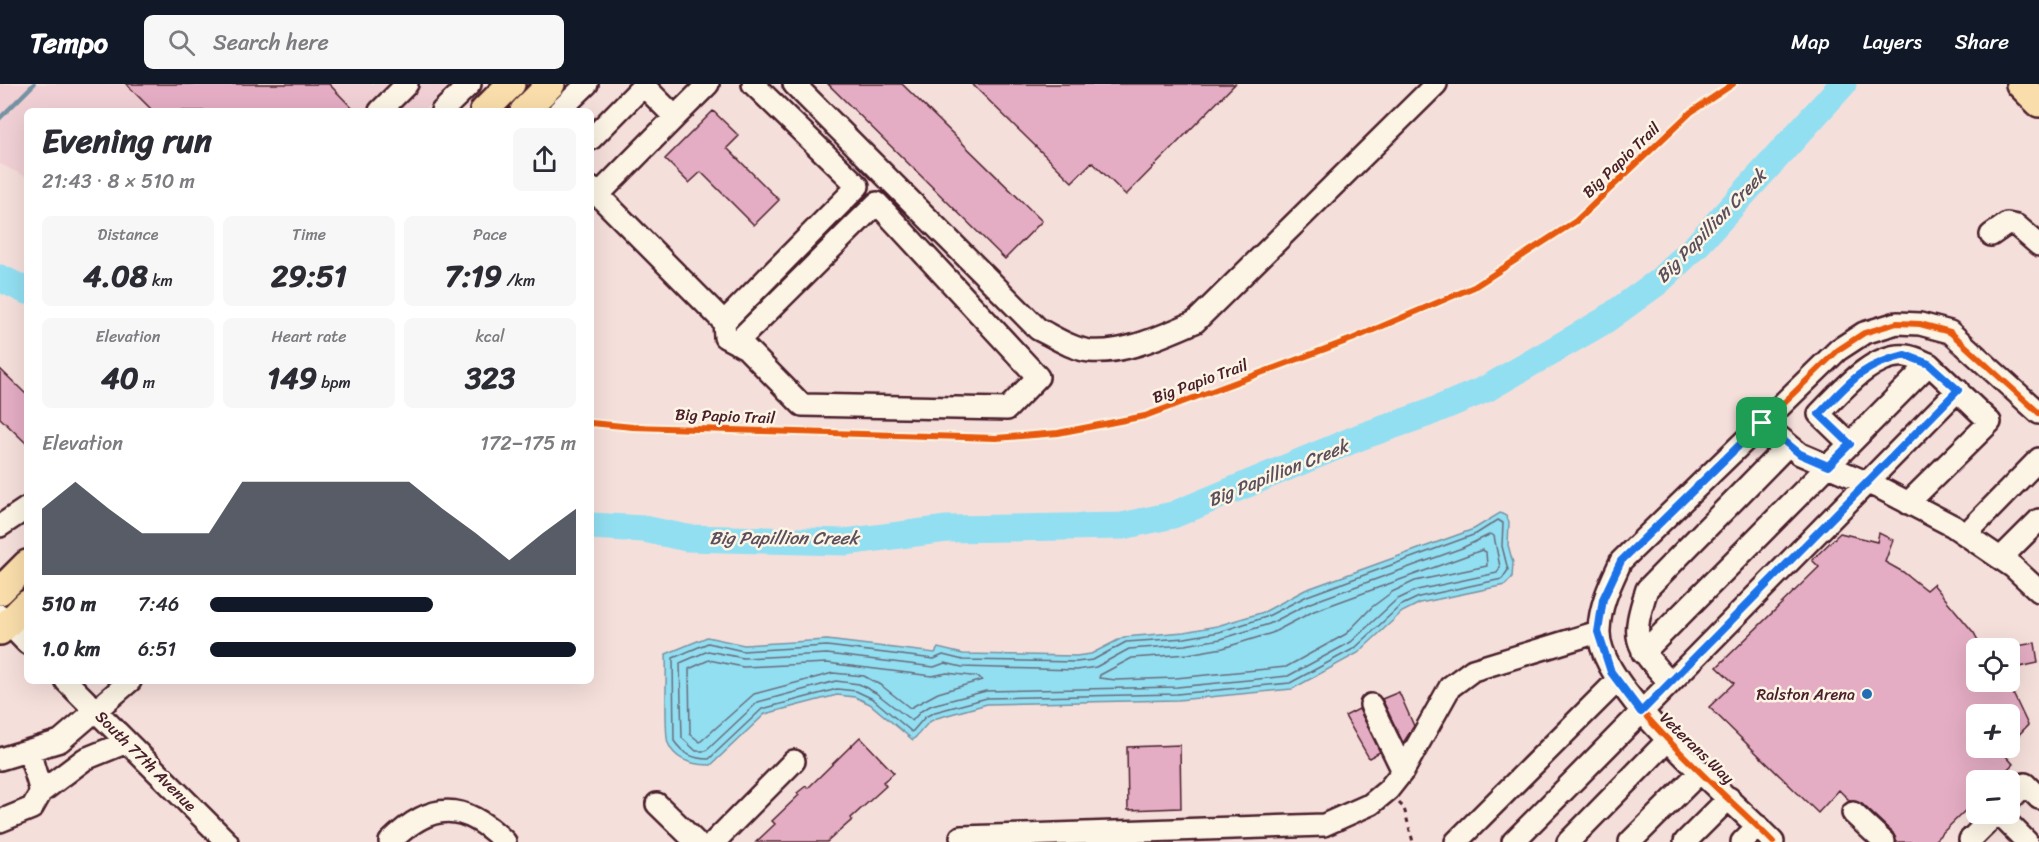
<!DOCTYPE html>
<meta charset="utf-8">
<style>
body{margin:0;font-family:Sriracha,sans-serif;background:#f7f7f7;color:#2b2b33;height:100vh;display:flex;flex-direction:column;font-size:22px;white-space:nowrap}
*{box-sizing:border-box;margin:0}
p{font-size:20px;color:#7c7c81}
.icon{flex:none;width:33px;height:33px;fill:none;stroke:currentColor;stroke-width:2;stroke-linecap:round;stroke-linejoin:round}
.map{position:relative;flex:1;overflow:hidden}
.drawer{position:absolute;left:24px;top:24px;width:570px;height:576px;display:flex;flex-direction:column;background:#fff;border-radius:9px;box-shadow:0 6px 24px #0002}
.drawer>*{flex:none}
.controls{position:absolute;left:1966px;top:554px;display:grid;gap:12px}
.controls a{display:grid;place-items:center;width:54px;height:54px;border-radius:9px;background:#fff;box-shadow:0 6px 24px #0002;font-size:30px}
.pin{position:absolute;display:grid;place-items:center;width:51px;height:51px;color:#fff;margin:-26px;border-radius:12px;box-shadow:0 3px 9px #0006}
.round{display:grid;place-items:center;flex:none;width:63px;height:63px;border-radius:9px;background:#f7f7f7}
.head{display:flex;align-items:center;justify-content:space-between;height:102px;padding:0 18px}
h1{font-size:33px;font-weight:800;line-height:45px}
.figures{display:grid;grid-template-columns:repeat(3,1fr);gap:9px;height:102px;padding:6px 18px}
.figures div{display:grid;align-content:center;border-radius:9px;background:#f7f7f7;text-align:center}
.figures b{font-size:30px;font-weight:800}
.figures small{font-size:16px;font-weight:400}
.figures p{font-size:16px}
.chart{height:168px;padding:12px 18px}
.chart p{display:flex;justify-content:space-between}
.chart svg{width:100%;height:108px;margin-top:6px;fill:#111827;opacity:.7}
ul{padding:0 18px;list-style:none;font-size:20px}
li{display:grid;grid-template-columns:96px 72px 1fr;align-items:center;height:45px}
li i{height:15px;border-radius:8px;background:#111827}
header{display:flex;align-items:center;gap:36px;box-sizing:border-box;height:84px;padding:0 30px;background:#111827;color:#fff}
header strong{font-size:28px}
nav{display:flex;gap:33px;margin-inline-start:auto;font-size:21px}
.search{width:420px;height:54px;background:#f7f7f7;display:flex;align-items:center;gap:15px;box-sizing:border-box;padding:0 21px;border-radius:9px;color:#7c7c81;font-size:22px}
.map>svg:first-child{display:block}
.built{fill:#f0d0d4}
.water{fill:#92dff2;stroke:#7592a2;stroke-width:1.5}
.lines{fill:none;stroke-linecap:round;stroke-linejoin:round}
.shore{stroke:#676c7b;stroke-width:1.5}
.stream{stroke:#7592a2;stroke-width:4.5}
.river{stroke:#92dff2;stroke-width:27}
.building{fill:#e4adc3;stroke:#4a1f2b;stroke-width:1.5}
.minor-casing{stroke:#4a1f2b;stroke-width:26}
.major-casing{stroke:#4a1f2b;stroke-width:32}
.path{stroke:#4a1f2b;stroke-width:3;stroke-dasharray:4.5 4.5;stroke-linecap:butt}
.minor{stroke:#fcf5e5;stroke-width:21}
.major{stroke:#f9deab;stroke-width:27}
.cycleway-casing{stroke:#fcf5e5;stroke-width:10}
.cycleway{stroke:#e8590c;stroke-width:6}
.route-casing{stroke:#fff;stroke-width:12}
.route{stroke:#1a73e8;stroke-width:8}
.poi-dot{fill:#1f6fb2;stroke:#fcf5e5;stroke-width:2}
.labels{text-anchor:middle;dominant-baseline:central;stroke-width:5;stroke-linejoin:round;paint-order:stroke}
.street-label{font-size:16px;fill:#4a1f2b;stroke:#fcf5e5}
.poi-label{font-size:16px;fill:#4a1f2b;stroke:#fcf5e5;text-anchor:end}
.water-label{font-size:18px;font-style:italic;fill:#5c4f5d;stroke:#fcf5e5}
</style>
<header>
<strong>Tempo</strong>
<div class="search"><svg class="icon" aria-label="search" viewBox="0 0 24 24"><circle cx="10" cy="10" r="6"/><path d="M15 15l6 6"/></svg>Search here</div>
<nav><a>Map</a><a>Layers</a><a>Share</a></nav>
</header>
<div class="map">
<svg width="2039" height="758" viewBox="0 0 2039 758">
<rect width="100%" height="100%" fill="#f5dfdb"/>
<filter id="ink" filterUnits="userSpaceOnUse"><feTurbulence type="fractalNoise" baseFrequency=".0167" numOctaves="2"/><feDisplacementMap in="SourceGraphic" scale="12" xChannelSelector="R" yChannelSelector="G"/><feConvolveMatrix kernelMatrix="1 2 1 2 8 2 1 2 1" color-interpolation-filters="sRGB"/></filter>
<g filter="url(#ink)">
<path class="built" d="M0,0H450L423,27H27V93L0,80Z"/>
<path class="water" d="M1500,429L1506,432L1509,438L1508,461L1513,479L1512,494L1505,501L1420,519L1402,528L1358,569L1292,605L1178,616L987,620L937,634L929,638L913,656L870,620L855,613L837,611L765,630L711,681C695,681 675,677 668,659C664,648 667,587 666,570L707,553L744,561L827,556L935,569L938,564L963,570L1076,572L1091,570L1124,553L1184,548L1217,542L1264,528L1305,506L1474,445Z"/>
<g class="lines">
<path class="shore" d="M1498,436L1503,439L1502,462L1508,486L1502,495L1419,513L1400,522L1355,564L1290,599L1177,610L987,614L935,628L925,633L912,648L873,615L856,607L837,605L762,625L709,675C693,675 683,670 674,657L673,574L708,559L743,567L827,562L934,575L943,571L963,576L1076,578L1093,576L1126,558L1185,554L1219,548L1266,533L1307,512L1476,450Z
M1491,450L1494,452L1500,483L1497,489L1417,506L1396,516L1351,558L1288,592L1177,603L986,607L932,621L921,627L912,637L876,609L859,600L836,597L758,618L706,667H696L682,654L680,579L708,567L743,574L827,570L934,583L945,579L962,583L1077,586L1096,583L1129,565L1185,561L1221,555L1269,540L1310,519L1462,464Z
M1482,466L1486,468L1487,482L1415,497L1392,508L1372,523L1346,550L1286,583L1176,594L1116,596L1099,594L1100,591L1132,574L1188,570L1223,564L1272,549L1314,527Z
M709,576L743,583L827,579L932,592L947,589L979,593L982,596L938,609L910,624L882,602L864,592L833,589L754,610L700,658L690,650L689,585Z"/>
<path class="stream" d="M0,34L34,0"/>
<path class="river" d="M0,194L27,207
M591,442L644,445L687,454L845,458L947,445L1122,442L1173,431L1360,353L1426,330L1486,305L1604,237L1658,198L1697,161L1843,0"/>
</g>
<path class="building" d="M126,0H329L355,27H153Z
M828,0H902L1042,137L1005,175Z
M972,0H1235L1126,111L1092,78L1072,98Z
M713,27L739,52L727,64L779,116L754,141L701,88L689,99L665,75Z
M0,285L27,311V360L0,334Z
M1840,449L1877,458L1879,449L1893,456L1885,478L1903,488L1926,506L1933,500L1974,549L1982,564H1977V597H2003L2010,608V603L2028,641L2010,660V630H1977V663H1998L2013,680L1996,696H1977V715L1933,758H1896L1893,749L1862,720L1850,717L1839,706L1818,729L1709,623L1734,599L1717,583L1819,483L1812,476Z
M2035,559L2038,579L2010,585V563Z
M1399,608L1414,642L1403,659L1382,615Z
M1359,625L1380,668L1369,674L1345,632Z
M860,653L894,689L883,698L886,702L851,734L852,736L827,758H756L775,740L772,737L799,711L797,709L806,702L808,704Z
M1180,661L1181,724L1128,726L1127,663Z"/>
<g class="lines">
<g class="minor-casing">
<path id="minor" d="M794,0L1038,245C1054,253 1072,265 1090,267C1125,270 1164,251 1195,238L1436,0
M644,2L675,33L708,0
M380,27L407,0
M442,27L470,0
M559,27L587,0
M591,55L640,5
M591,104L724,238L858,102L753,0
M598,111L675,33
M1991,151L2007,140L2017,142L2039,161
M724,238L725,253L746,264L802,321L1007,325L1038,293L877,119L736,259
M1762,339L1800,370L1882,405L1953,442L2013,483L2039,507
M1908,419L1990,338L1929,280
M0,442L27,424
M1966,450L2039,375
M2001,474L2039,436
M0,531L27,559
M1643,569L1929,280C1922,277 1914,273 1906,272C1873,268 1840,309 1819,330L1850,360
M66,597L227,758
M1670,599L1958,306
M1371,621L1403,687
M0,675L60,657L130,597
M41,708L85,675L127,658
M2010,716L2025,700L2039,714
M657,720L696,758
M1853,729L1884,758
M1998,729L2027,758
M0,737L32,724L41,708L29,667
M961,753L1324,741L1371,720L1388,706L1403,687L1450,603L1473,586L1598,548
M1970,756L1997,729
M390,758C431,717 464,717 505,758
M714,758L794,677
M1456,758L1617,597
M1513,758L1670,599C1635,560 1630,557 1647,505L1788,361
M1568,758L1669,655
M1630,758L1701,687
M1685,758L1729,714
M1742,758L1758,742
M1773,758C1732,715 1596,604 1599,546C1600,520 1611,499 1621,477L1838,266L1864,249L1897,239L1920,240L1950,248L2039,329"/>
</g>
<g class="major-casing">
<path id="major" d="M2020,0L2039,19
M484,27L511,0
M524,27L551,0
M0,507L27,480
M0,547L27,520"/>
</g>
<path class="path" d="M1399,719L1404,724L1413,758"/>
<use href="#minor" class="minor"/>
<use href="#major" class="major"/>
<g class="cycleway-casing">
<path id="cycleway" d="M591,339L633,343L996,354L1058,349L1145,332L1352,255L1474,203L1576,137L1691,28L1733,0
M1773,758C1732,715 1596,604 1599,546C1600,520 1611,499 1621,477L1838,266L1864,249L1897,239L1920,240L1950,248L2039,329"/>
</g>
<use href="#cycleway" class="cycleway"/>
</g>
</g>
<g class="lines" filter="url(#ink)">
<g class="route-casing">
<path id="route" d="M1905,271L1929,280L1958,306L1641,628L1611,588L1598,548L1603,515L1621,477L1762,339L1800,370L1828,382L1850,360L1819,330C1850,298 1860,282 1905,271Z"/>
</g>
<use href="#route" class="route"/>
</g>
<circle class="poi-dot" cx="1867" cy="610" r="6"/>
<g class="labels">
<g class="street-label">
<text transform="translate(1621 76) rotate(-44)">Big Papio Trail</text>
<text transform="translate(1200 297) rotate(-20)">Big Papio Trail</text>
<text transform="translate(725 332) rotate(2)">Big Papio Trail</text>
<text transform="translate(1697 664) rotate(44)">Veterans Way</text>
<text transform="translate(146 677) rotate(45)">South 77th Avenue</text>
</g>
<g class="poi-label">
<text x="1855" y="610">Ralston Arena</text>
</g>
<g class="water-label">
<text transform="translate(1711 142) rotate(-46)">Big Papillion Creek</text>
<text transform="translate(1278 389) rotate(-22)">Big Papillion Creek</text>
<text x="784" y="454">Big Papillion Creek</text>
</g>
</g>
</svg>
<div class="controls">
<a><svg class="icon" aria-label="locate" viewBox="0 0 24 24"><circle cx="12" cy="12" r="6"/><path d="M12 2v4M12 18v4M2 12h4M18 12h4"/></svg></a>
<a>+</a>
<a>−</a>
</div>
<div class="pin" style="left:1762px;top:339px;background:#1e9e55"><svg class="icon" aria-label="arrive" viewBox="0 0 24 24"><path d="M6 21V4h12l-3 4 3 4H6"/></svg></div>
<section class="drawer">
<div class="head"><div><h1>Evening run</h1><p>21:43 · 8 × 510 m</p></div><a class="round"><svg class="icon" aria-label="share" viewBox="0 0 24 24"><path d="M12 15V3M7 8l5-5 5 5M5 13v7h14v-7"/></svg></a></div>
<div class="figures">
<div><p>Distance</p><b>4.08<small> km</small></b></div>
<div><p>Time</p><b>29:51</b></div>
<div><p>Pace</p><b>7:19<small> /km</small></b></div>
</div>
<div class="figures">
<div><p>Elevation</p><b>40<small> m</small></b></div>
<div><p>Heart rate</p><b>149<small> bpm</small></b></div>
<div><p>kcal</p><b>323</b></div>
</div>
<div class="chart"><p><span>Elevation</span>172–175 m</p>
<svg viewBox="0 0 160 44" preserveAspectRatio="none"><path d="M0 44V17L10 6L20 17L30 27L40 27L50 27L60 6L70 6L80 6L90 6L100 6L110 6L120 17L130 27L140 38L150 27L160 17V44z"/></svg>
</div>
<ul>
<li><b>510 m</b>7:46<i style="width:61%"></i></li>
<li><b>1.0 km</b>6:51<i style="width:100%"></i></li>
</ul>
</section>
</div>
